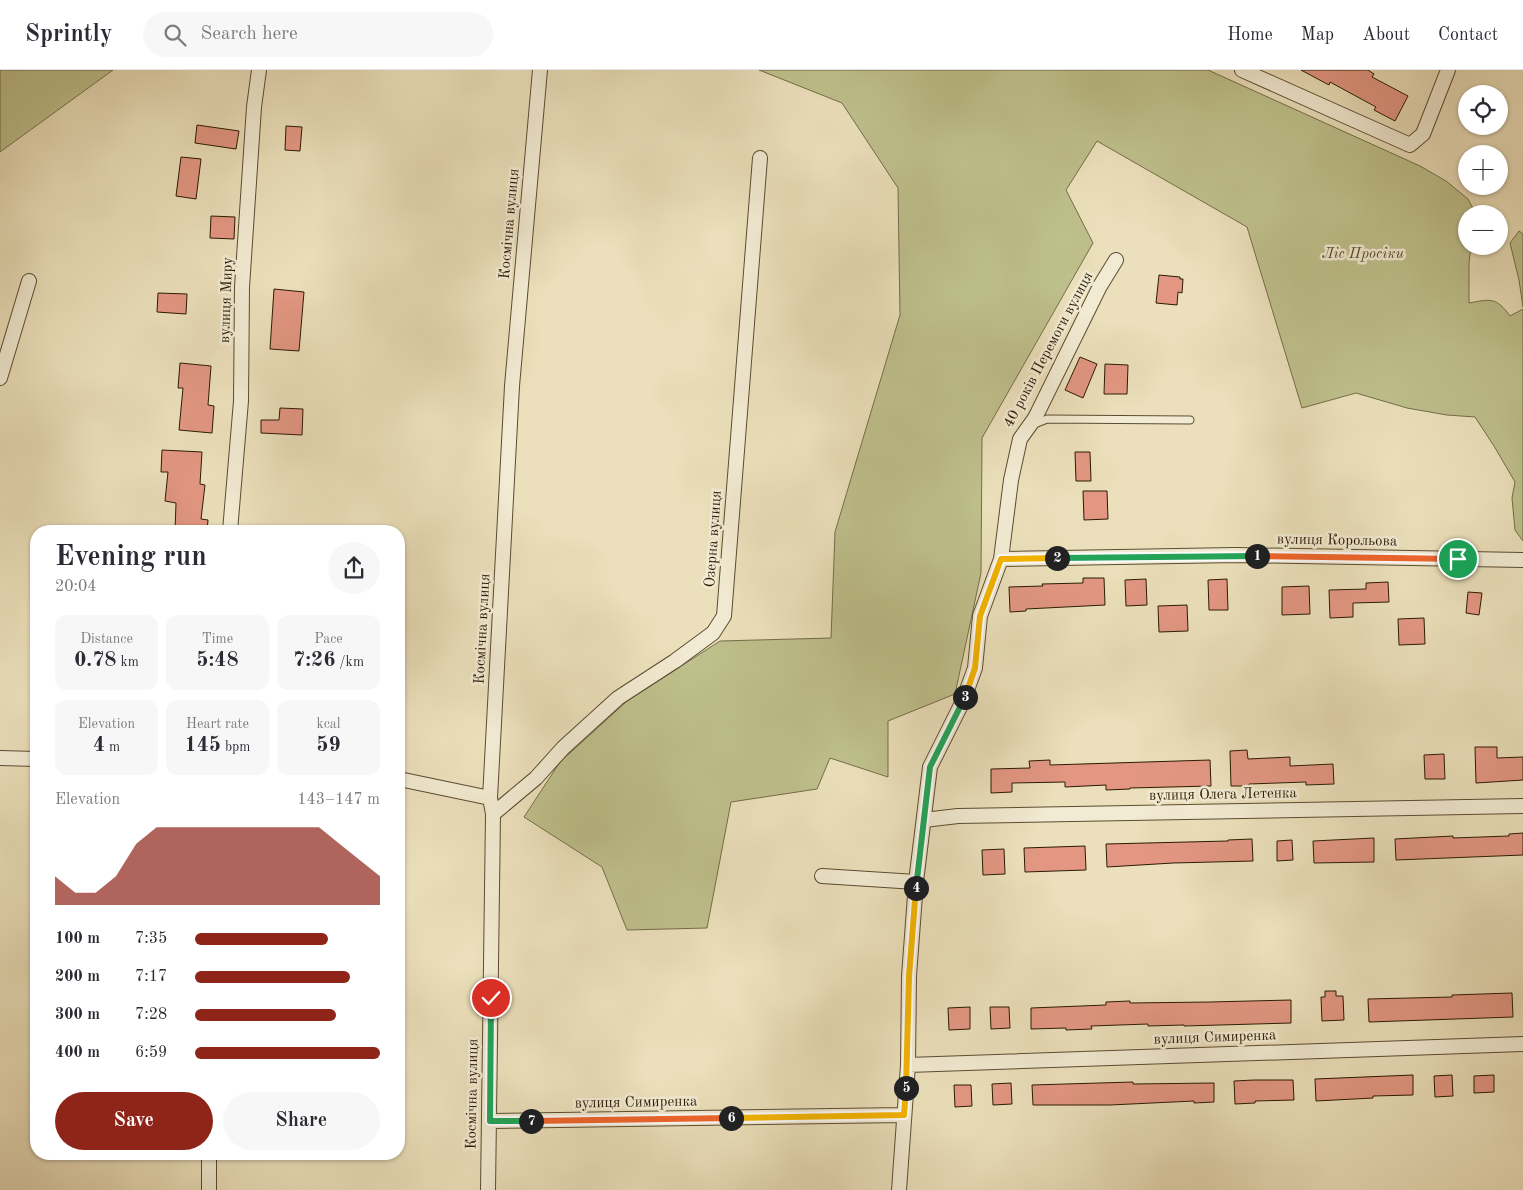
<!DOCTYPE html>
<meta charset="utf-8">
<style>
body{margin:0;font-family:"Old Standard TT",serif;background:#f7f7f7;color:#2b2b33;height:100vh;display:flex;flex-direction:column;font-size:19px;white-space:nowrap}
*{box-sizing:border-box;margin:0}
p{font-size:16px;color:#7c7c81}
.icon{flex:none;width:28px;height:28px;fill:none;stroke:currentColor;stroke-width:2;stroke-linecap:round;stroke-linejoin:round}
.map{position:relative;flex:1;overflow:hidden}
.details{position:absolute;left:30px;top:455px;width:375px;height:635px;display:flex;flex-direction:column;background:#fff;border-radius:20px;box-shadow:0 1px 4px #0004}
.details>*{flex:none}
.buttons{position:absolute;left:1458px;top:15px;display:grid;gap:10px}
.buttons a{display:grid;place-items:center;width:50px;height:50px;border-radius:50%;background:#fff;box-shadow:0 1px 4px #0004;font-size:25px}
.pin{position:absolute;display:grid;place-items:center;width:42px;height:42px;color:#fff;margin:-21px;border:2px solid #fff;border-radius:50%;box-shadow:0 1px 5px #0007}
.km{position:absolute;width:25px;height:25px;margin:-12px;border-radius:50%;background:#222;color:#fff;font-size:14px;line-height:25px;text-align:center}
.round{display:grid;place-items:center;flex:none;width:52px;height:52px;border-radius:26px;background:#f7f7f7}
.overview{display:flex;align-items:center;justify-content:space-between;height:85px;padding:0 25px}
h1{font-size:28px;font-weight:700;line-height:38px}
.metrics{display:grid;grid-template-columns:repeat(3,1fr);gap:8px;height:85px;padding:5px 25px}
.metrics div{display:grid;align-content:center;border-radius:12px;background:#f7f7f7;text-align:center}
.metrics b{font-size:21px;font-weight:700}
.metrics small{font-size:14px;font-weight:400}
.metrics p{font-size:14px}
.chart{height:140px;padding:10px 25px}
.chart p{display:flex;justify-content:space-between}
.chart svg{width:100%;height:90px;margin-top:5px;fill:#8f2418;opacity:.7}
.button{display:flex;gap:10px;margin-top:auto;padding:10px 25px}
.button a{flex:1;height:58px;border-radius:30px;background:#8f2418;color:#fff;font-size:20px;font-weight:700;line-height:58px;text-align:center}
.button a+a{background:#f7f7f7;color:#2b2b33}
ul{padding:0 25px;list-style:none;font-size:16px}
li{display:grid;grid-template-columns:80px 60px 1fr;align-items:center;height:38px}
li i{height:12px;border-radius:6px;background:#8f2418}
header{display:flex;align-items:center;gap:30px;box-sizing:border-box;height:70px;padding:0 25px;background:#fff;border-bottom:1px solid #e1e1e2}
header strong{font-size:24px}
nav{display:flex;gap:28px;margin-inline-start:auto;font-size:18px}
.search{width:350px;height:45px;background:#f7f7f7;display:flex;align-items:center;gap:12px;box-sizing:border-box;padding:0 18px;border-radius:28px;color:#7c7c81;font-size:19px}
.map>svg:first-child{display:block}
.green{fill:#bec08c;stroke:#746d48}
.building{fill:#e39783;stroke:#2b1a03}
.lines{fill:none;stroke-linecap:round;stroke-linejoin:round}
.lane-casing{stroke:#5b4c31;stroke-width:9}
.street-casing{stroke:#5b4c31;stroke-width:16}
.lane{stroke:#f2ebd3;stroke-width:7}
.street{stroke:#f2ebd3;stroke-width:14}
.split-1-casing{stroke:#fff;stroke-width:10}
.split-2-casing{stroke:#fff;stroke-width:10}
.split-3-casing{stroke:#fff;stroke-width:10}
.split-4-casing{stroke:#fff;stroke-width:10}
.split-5-casing{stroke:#fff;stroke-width:10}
.split-6-casing{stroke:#fff;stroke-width:10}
.split-7-casing{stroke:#fff;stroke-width:10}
.split-8-casing{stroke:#fff;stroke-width:10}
.split-1{stroke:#f0652b;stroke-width:6}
.split-2{stroke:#22a559;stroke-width:6}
.split-3{stroke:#f5b400;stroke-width:6}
.split-4{stroke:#22a559;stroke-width:6}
.split-5{stroke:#f5b400;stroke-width:6}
.split-6{stroke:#f5b400;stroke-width:6}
.split-7{stroke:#f0652b;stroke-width:6}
.split-8{stroke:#22a559;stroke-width:6}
.labels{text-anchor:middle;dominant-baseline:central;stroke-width:5;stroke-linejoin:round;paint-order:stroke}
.street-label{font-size:15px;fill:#2b1a03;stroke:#f2ebd3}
.park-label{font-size:15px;font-style:italic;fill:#574c2c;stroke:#f2ebd3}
</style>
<header>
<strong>Sprintly</strong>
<div class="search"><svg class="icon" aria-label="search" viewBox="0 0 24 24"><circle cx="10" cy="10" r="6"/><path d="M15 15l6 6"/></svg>Search here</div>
<nav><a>Home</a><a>Map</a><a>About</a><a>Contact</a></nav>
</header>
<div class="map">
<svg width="1523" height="1120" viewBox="0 0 1523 1120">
<rect width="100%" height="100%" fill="#ebe0bb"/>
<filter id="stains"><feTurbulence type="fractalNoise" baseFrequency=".004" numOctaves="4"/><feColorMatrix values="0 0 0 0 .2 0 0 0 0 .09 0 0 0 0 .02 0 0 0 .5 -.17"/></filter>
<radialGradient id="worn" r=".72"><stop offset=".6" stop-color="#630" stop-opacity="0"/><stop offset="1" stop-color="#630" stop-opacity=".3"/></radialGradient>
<path class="green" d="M0,0H113L0,82Z
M759,0H1208L1420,96L1446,111L1468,129L1476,144H1466V176H1471L1469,193V233C1491,229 1496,227 1510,246L1523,239V471L1515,460L1512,428L1515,412L1494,376L1475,347L1447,345L1407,338L1356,323L1302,338L1247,157L1097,71L1066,120L1093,173L982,368L981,503L955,624L888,651V707L830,688L817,719L731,732L707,858L627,860L602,797L524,747L560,692L627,631L720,571L831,568L835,462L900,245L898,118L842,33Z
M1519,161L1523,164V237L1519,210L1510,173Z"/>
<path class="building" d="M1301,0H1368L1374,4L1372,7L1408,26L1395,51L1374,40L1376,37L1330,12L1329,15Z
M197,55L239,61L236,79L195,73Z
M286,56L302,57L300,81L285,80Z
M181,87L201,89L196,129L176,126Z
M211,146L235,147L234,169L210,168Z
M1159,205L1180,207V209H1183L1182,223L1178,222L1177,235L1156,233Z
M274,219L304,222L299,281L270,279Z
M158,223L187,224L186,244L157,242Z
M1080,287L1097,294L1083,328L1065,320Z
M180,293L211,296L208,335L214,336L212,363L179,360L183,318H178Z
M1105,294L1128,295L1127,324H1104Z
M280,338L303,339L302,365L261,363V350H279Z
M162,380L202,382L200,414L205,415L201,449L208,450L207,461H175L176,433L165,431L168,402H161Z
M1075,382H1090L1091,411H1076Z
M1083,421H1107L1108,449L1084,450Z
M1083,508H1104L1105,535L1026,539V541L1010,542L1009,517L1043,516L1042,514L1083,513Z
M1146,509L1147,535L1126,536L1125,510Z
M1227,509L1228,540H1209L1208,510Z
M1388,512L1389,532L1353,533V547L1330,548L1329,520L1366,519V513Z
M1309,516L1310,544L1282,545V517Z
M1468,522L1482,523L1479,545L1466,543Z
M1187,535L1188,561L1159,562L1158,536Z
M1424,548L1425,574L1399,575L1398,549Z
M1475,677H1497V688L1523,687V710L1476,713Z
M1247,680L1248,689L1290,687V696L1333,694L1334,714L1306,715V712L1249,714V716H1231L1230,681Z
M1444,684L1445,709H1425L1424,685Z
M1050,690V695L1210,690L1211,716L1130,718V719L1106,720V715L1065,717V712L1012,713V722L991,723V699L1030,698L1029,691Z
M1523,763V785L1396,790L1395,769L1453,766V768L1509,766V764Z
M1374,768V792L1314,793L1313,771Z
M1252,769L1253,791L1173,793L1107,797L1106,774L1228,771V770Z
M1292,770L1293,790L1277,791V771Z
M1085,776L1086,800L1025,802L1024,778Z
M1004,779L1005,804L983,805L982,780Z
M1325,921H1336V926H1343L1344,950L1322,951L1321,927H1325Z
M1512,923L1513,947L1369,952L1368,929L1452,927V925Z
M1291,930V953L1184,956V955L1148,956V954L1091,956L1092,959L1066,960V958L1031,959V938L1106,935V932L1130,931V933L1210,932Z
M970,937V959L949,960L948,938Z
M990,937H1009L1010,958L991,959Z
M1413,1005V1025L1373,1026V1028L1316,1031L1315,1009Z
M1452,1005L1453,1026L1435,1027L1434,1006Z
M1494,1005V1022L1474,1023V1006Z
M1254,1010H1293L1294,1030L1255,1031V1033L1235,1034L1234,1011Z
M1133,1012V1014L1214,1013V1032L1194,1033V1031L1110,1035H1033L1032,1015Z
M1011,1013L1012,1034L993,1035L992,1014Z
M954,1015H971L972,1036L955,1037Z"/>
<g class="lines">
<g class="lane-casing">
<path id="lane" d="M1032,355L1047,349L1190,350"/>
</g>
<g class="street-casing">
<path id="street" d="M1242,0L1410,75L1423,64L1448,0
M0,308L29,211
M230,461L241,331L242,217L254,37L259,0
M1001,489L1236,485L1523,490
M0,688L36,689
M399,709L490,728
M493,744L536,708L563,678L618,628L675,591L713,563L724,546L760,88
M924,750L958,746L1523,736
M822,806L916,812
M908,995L1523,974
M490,1051L904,1045
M209,1120V1084
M488,1120L493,744L490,728L512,316L540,0
M899,1120L908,995L909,906L916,812L930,697L963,631L975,598L980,546L1001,489L1011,410L1020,369L1035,348L1100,216L1116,190"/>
</g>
<use href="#lane" class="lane"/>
<use href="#street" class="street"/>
</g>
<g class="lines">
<g class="split-1-casing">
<path id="split-1" d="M1257,486L1458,489"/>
</g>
<g class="split-2-casing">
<path id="split-2" d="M1057,488L1257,486"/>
</g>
<g class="split-3-casing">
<path id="split-3" d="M965,627L975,598L980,546L1001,489L1057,488"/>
</g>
<g class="split-4-casing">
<path id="split-4" d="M916,818L930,697L965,627"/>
</g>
<g class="split-5-casing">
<path id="split-5" d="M906,1018L909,906L916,818"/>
</g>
<g class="split-6-casing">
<path id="split-6" d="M731,1048L904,1045L906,1018"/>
</g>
<g class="split-7-casing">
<path id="split-7" d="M531,1051L731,1048"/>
</g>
<g class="split-8-casing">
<path id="split-8" d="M491,928L490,1051H531"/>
</g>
<use href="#split-1" class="split-1"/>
<use href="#split-2" class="split-2"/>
<use href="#split-3" class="split-3"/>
<use href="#split-4" class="split-4"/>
<use href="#split-5" class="split-5"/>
<use href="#split-6" class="split-6"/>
<use href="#split-7" class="split-7"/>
<use href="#split-8" class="split-8"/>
</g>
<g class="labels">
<g class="street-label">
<text transform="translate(510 154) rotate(-85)">Космічна вулиця</text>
<text transform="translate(227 230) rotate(-88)">вулиця Миру</text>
<text transform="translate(1049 280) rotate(-62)">40 років Перемоги вулиця</text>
<text transform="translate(714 469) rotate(-86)">Озерна вулиця</text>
<text transform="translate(1337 471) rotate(1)">вулиця Корольова</text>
<text transform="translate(483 559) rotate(-87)">Космічна вулиця</text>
<text transform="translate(1223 725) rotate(-1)">вулиця Олега Летенка</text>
<text transform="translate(1215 968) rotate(-2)">вулиця Симиренка</text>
<text transform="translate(473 1024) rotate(-89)">Космічна вулиця</text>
<text transform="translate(636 1033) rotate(-1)">вулиця Симиренка</text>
</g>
<g class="park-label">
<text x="1363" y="184">Ліс Просіки</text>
</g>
</g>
<rect width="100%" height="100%" filter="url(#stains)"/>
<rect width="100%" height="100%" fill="url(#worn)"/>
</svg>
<div class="buttons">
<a><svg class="icon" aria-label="locate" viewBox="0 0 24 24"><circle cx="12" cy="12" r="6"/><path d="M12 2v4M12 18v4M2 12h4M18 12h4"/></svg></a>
<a>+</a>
<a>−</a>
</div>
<div class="pin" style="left:1458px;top:489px;background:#1e9e55"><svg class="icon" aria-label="arrive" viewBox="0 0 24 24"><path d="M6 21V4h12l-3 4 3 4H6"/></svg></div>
<div class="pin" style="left:491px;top:928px;background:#d93025"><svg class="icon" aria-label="check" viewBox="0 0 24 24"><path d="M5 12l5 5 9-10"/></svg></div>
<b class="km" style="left:1257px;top:486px">1</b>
<b class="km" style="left:1057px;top:488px">2</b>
<b class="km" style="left:965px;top:627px">3</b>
<b class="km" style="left:916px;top:818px">4</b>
<b class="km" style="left:906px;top:1018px">5</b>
<b class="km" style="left:731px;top:1048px">6</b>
<b class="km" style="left:531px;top:1051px">7</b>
<section class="details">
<div class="overview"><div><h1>Evening run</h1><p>20:04</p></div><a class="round"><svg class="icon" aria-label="share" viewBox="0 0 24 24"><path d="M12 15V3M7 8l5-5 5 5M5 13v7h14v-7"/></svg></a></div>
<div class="metrics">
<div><p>Distance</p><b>0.78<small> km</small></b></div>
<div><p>Time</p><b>5:48</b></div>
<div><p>Pace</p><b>7:26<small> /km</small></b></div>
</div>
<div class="metrics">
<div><p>Elevation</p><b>4<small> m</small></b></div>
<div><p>Heart rate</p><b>145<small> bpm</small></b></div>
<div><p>kcal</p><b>59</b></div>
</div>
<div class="chart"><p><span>Elevation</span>143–147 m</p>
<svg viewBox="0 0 160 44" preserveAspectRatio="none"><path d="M0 44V30L10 38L20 38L30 30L40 14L50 6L60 6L70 6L80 6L90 6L100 6L110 6L120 6L130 6L140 14L150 22L160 30V44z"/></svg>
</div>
<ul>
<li><b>100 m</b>7:35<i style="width:72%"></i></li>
<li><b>200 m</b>7:17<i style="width:84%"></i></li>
<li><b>300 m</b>7:28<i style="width:76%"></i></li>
<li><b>400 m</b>6:59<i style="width:100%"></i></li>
</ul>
<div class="button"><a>Save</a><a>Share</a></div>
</section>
</div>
